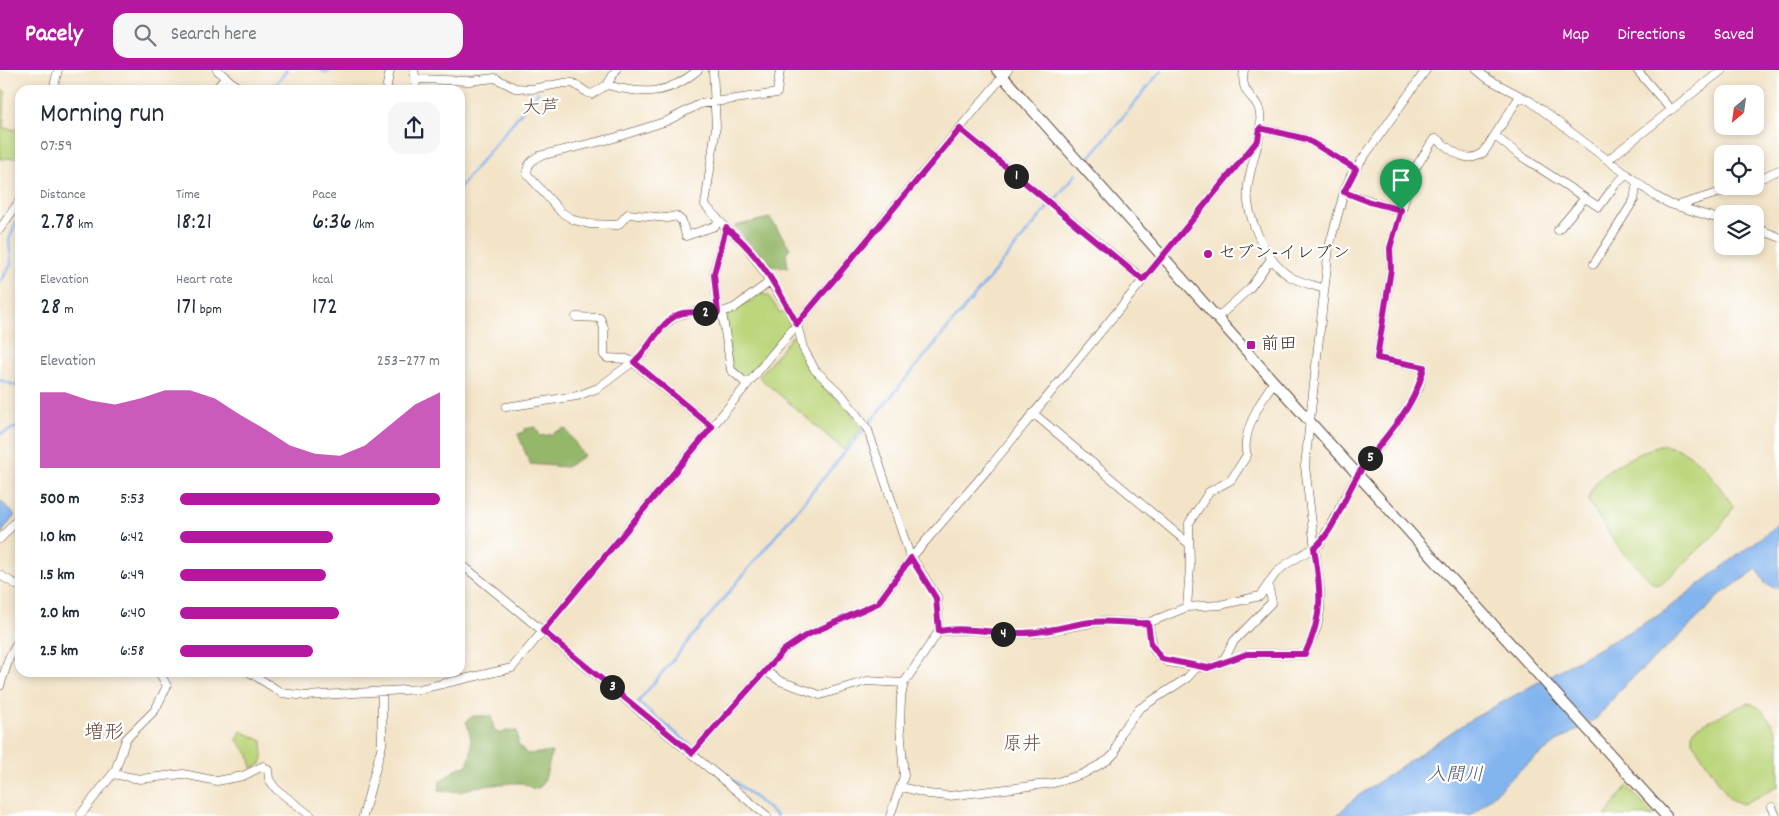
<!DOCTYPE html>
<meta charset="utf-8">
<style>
body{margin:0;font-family:Dekko,"Klee One",sans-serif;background:#f6f6f7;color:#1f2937;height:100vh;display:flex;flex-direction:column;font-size:19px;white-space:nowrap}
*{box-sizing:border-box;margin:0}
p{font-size:16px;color:#747a83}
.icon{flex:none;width:28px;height:28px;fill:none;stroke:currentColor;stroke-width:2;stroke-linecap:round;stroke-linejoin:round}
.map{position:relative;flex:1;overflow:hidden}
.details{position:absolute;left:15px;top:15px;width:450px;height:592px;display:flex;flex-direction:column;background:#fff;border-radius:15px;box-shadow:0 2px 8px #0003}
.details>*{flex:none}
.needle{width:32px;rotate:209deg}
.fabs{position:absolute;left:1714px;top:15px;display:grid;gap:10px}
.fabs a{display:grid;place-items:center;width:50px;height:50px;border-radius:10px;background:#fff;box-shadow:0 2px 8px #0003;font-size:25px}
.pin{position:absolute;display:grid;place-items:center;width:42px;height:42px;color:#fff;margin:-51px -21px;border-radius:50% 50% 50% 0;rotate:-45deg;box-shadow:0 0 5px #0007}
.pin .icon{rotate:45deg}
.km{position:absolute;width:25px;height:25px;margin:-12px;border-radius:50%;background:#222;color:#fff;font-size:14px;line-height:25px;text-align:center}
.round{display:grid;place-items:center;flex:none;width:52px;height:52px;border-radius:15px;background:#f6f6f7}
.headline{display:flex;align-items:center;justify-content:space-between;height:85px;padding:0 25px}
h1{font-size:28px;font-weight:600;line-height:38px}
.figures{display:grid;grid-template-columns:repeat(3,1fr);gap:8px;height:85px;padding:5px 25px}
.figures div{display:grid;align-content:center}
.figures b{font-size:25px;font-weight:600}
.figures small{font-size:14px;font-weight:400}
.figures p{font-size:14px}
.chart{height:140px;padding:10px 25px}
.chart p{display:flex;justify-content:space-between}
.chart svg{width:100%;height:90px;margin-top:5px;fill:#b5179e;opacity:.7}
ul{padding:0 25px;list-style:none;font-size:16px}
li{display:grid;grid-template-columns:80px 60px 1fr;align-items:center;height:38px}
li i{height:12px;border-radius:6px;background:#b5179e}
header{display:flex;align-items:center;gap:30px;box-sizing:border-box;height:70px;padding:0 25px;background:#b5179e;color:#fff}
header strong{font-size:24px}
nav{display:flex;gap:28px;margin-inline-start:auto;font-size:18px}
.search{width:350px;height:45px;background:#f6f6f7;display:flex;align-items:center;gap:12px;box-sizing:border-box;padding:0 18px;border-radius:15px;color:#747a83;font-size:19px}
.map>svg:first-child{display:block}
.green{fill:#bcd67b;stroke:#7c804c}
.forest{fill:#95b76b;stroke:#687044}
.water{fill:#82b4ee;stroke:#5e6f86}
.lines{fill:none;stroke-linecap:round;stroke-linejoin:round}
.stream{stroke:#82b4ee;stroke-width:2.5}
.minor-casing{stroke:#574638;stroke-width:9}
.tertiary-casing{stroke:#574638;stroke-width:12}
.minor{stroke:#fff;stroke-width:8}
.tertiary{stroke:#fff;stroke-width:10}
.route-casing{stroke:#fff;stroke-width:10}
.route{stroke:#b5179e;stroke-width:6}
.poi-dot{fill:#b5179e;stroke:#fff;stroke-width:2}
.labels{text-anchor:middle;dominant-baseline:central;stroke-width:4.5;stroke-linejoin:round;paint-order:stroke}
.poi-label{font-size:18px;fill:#3b2a1e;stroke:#fff;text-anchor:start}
.neighbourhood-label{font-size:19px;fill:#6e5043;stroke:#fff}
.water-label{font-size:19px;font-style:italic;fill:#545a67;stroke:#fff}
.quarter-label{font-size:20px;fill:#6e5043;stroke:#fff}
</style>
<header>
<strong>Pacely</strong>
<div class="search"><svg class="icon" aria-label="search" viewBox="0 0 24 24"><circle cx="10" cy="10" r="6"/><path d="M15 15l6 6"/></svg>Search here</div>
<nav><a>Map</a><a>Directions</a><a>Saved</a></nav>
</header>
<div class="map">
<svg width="1779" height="746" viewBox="0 0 1779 746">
<rect width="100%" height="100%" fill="#fff"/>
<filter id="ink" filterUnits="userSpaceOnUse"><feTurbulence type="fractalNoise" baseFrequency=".02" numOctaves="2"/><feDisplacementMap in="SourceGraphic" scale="10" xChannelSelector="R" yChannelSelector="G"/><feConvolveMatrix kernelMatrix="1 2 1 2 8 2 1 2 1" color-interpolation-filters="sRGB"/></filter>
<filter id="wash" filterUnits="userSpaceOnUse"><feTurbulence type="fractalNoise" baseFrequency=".0096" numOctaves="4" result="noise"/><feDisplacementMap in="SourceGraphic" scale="20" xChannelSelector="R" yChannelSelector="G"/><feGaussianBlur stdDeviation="1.12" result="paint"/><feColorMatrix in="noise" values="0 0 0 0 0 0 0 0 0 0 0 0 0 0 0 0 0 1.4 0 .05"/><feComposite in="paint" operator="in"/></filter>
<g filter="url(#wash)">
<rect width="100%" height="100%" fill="#f3e4c8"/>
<path class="green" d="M0,20L5,21L3,58L20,60V87L0,89Z
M762,219L763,225H768L780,243L785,240L790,255L746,309L732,300L725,243L754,229V226Z
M792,266L796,269L807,296L850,342L861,358L844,380L759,307Z
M1659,375C1697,377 1713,409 1734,437L1716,463L1662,514H1654L1620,480L1588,431C1593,401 1634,386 1659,375Z
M1747,633C1763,634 1777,658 1779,673C1779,687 1779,702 1779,716L1743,734L1730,729L1692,671V665L1696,657Z
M241,661L262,671L263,688L261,694L252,698L249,685L237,670Z
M1627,716L1654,746H1605Z"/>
<path class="forest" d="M770,148L790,178L786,183L788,198L770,196L734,156Z
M536,357L540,366L549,365L565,358L584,386L566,397L530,394L518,364L524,362V359Z
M473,646H491L494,660L500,664L505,661H517L518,674L527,684L552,682L545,709L540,717L534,719L523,713H511L474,717L460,722L439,720L440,711L458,698L466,696C475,681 471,667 466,651Z"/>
<path class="water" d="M0,430L15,445L0,465Z
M1779,454V519L1765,513L1757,499L1720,525L1684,562L1624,615L1597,648L1561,669L1522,698L1471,746H1336L1355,728L1465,653L1659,545Z"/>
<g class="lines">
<path class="stream" d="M321,0L327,3L331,0
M271,20L287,0
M1088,89L1162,0
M460,117L538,22
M1053,132L1076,104
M0,212L11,195L9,170L20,142
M0,310L20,317
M0,364L20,356
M777,746L638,632L1049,136"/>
</g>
</g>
<g filter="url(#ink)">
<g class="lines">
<g class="minor-casing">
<path id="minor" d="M217,0L241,20
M414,0L416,11
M713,0L716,57L705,135L726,158L745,174L788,238L797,254L803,278L815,300L842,325L868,360L909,483L937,527L939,561
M1244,0C1239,27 1258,25 1260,44C1263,68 1251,91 1248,115C1244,143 1265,190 1289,206C1299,212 1313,215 1324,219
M1477,0L1488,9L1530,31L1655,126L1670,134L1722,150
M1637,0L1671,40
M607,15L616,0
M53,20L58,0
M215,20L226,7
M388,20L387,15L390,0
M415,20L416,11L419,9L469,11L495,8L515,18L532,19L564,13H573L588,23L592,24L607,15C644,25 668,25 698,0
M1260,58L1306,69L1356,99
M960,59L1143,209
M1495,66L1518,84L1599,137L1615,115L1627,104
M1609,89L1722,0
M1755,111L1779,100
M1344,122L1401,141
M1679,135L1741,116
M719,151L715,156L686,166L682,151L676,146L667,148L628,144L618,155L589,154L574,150L561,142L527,104C527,95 531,91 539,86L614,68L667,51L700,34L777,23L780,0
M1755,158L1779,167
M0,159L20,130
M1558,160L1584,129
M1594,194L1634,130L1637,112
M722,242L731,300L747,314
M718,243L714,203L726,158
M576,247L600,248L604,258V285L607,288L627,289L633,292L712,357
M1217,248L1250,218L1271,189
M506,337L577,326L598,318L642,285L660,259L676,246L691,242H722L734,238L771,211
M1033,343L1188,473
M0,469L20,447
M460,493L767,746
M0,505L20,517
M1187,537L1190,497L1189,453L1209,422L1231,410L1247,385C1240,365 1262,328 1274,312
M1148,553L1154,580L1162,589L1168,592L1208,598L1247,584H1305L1317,557L1320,541V520L1305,396L1329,177L1344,122L1351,105L1426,0
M1223,591L1234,571L1272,532L1268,515
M249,602L282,623L306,626L420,619L512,598L1008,0
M767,602L780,611L820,625L867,611L904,613
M0,616L9,588L20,568
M692,683L784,580L805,566L878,533L911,488L988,399L1258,70
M113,704L140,709L183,704L217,711L243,706L263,696L268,700L269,709L276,719L311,746
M902,717L928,724L949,726L1054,713L1083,704L1108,690L1115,683L1121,662L1139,639L1187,608L1197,597
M1772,737L1776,746
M81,744L115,701L126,669L155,640L167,616L159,602
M363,746L382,675V621
M890,746L904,706L900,656L901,627L904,613L939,561L973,560L1003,564L1036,563L1103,551L1148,553L1187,537L1220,535L1260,526L1275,504L1285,495L1320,474L1358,404L1398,352L1419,318L1424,297L1377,288L1391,199L1390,178L1414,100L1434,69H1437C1451,80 1467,96 1484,82L1520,26"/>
</g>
<g class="tertiary-casing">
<path id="tertiary" d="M997,0L1274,312L1666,746"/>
</g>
<use href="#minor" class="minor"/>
<use href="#tertiary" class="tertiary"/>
</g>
</g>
<g class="lines" filter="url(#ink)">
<g class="route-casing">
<path id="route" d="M1260,58L1306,69L1356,99L1344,122L1370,132L1401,140L1390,178L1391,199L1377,288L1424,297C1415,340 1383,367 1359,403C1344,426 1336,460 1314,478C1321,521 1324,544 1305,584H1247L1208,598L1162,589L1151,574L1148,553C1129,554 1110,550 1091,552C1068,555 1046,563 1023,563C994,564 967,556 939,561L936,528L911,488L878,533L805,566L784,580L692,683L543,561L712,357L634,292C651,278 661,248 683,243C694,241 707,243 718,243L714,204L726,158C758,181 779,221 797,254L960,59L1143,210L1258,70Z"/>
</g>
<use href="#route" class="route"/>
</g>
<g class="poi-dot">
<circle cx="1208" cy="184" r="5"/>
<rect x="1246" y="270" width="10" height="10" rx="2.5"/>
</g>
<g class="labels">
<g class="poi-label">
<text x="1218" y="184">セブン-イレブン</text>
<text x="1261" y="275">前田</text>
</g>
<g class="neighbourhood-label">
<text x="541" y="39">大芦</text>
<text x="1022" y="675">原井</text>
</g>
<g class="water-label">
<text x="1455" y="706">入間川</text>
</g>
<g class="quarter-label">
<text x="104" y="664">増形</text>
</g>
</g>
</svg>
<div class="fabs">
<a><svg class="needle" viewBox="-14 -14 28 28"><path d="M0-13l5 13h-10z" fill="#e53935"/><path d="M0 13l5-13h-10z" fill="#747a83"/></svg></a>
<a><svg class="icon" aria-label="locate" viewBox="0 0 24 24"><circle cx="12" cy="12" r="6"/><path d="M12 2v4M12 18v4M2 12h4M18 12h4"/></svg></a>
<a><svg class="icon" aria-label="layers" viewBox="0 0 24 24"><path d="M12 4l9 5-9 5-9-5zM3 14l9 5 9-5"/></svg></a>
</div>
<div class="pin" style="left:1401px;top:140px;background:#1e9e55"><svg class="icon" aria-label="arrive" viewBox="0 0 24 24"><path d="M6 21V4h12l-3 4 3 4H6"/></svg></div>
<b class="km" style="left:1016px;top:106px">1</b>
<b class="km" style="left:705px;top:243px">2</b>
<b class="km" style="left:612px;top:617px">3</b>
<b class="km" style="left:1003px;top:564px">4</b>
<b class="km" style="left:1370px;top:388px">5</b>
<section class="details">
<div class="headline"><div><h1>Morning run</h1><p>07:59</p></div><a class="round"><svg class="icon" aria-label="share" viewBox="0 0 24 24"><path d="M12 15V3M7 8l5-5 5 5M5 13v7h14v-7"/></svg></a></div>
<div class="figures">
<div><p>Distance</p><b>2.78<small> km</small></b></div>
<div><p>Time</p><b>18:21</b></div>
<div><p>Pace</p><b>6:36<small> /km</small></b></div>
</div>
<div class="figures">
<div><p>Elevation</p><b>28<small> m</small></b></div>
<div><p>Heart rate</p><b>171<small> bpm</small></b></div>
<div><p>kcal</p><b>172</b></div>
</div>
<div class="chart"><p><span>Elevation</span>253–277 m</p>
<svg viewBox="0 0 160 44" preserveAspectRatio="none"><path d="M0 44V7L10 7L20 11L30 13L40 10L50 6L60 6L70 10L80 18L90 25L100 33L110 37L120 38L130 33L140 23L150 13L160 7V44z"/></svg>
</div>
<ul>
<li><b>500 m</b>5:53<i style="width:100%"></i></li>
<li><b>1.0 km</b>6:42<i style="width:59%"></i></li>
<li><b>1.5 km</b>6:49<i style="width:56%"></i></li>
<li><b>2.0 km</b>6:40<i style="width:61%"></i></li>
<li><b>2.5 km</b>6:58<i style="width:51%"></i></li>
</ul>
</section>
</div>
